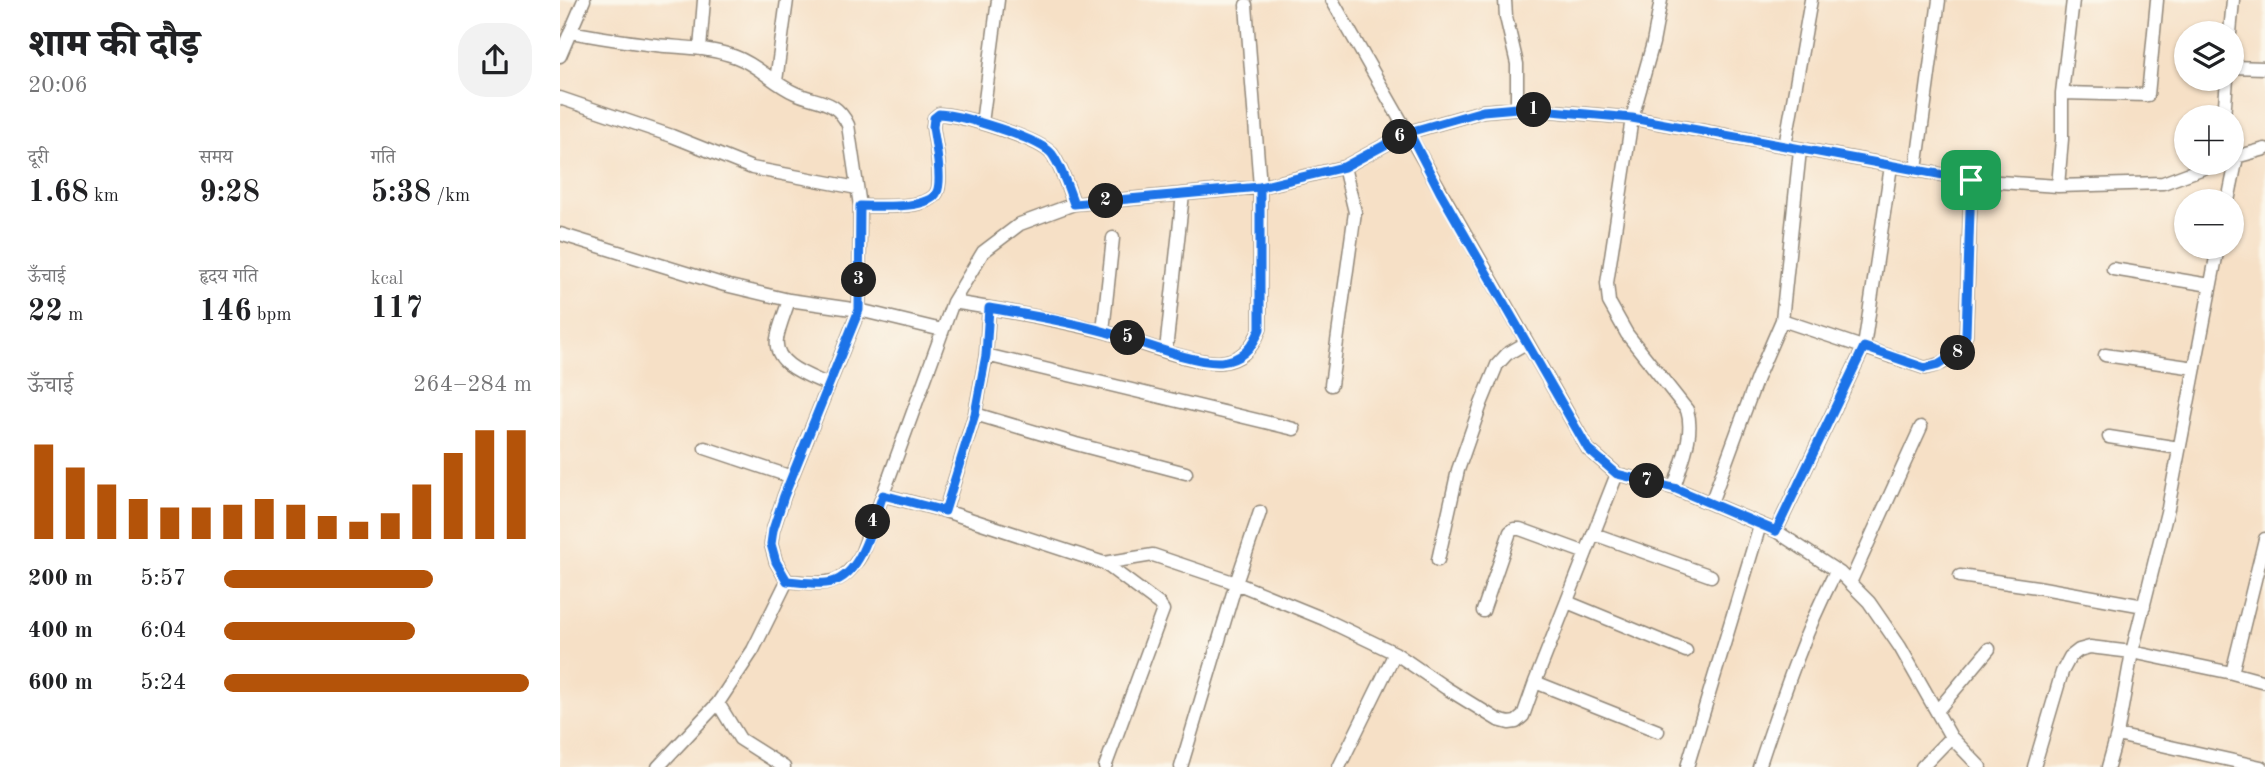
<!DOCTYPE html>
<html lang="hi">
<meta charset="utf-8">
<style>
body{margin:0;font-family:"Old Standard TT","Noto Serif Devanagari",serif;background:#f2f2f2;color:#202124;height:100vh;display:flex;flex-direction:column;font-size:26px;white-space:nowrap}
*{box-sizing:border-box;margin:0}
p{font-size:23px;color:#757577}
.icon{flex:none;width:38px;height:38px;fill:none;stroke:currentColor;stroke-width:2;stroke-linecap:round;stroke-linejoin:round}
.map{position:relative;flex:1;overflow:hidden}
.drawer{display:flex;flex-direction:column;background:#fff;width:560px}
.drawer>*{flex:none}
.fabs{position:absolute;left:1614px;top:21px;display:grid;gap:14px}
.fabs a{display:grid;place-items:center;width:70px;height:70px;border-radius:50%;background:#fff;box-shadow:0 2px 5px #0004;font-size:35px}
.pin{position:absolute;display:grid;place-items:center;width:60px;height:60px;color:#fff;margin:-30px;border-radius:14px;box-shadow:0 4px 10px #0006}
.km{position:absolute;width:35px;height:35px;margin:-18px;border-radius:50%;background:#222;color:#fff;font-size:19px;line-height:35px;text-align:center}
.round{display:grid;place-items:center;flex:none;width:74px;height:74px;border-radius:28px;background:#f2f2f2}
.head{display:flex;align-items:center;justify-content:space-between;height:119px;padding:0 28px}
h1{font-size:38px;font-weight:800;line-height:52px}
.metrics{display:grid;grid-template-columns:repeat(3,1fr);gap:10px;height:119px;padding:7px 28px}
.metrics div{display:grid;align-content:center}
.metrics b{font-size:30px;font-weight:800}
.metrics small{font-size:19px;font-weight:400}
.metrics p{font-size:19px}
.chart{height:196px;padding:14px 28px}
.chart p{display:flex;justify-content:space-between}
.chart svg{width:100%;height:126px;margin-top:7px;stroke:#b45309;stroke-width:6}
ul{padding:0 28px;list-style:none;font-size:23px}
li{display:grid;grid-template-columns:112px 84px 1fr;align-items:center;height:52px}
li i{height:18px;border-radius:9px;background:#b45309}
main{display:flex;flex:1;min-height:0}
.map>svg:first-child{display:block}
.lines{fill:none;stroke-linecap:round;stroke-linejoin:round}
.street-casing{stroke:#908678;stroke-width:15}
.street{stroke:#fff;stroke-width:12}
.route-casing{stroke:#fff;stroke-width:14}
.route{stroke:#1a73e8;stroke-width:9}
</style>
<main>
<section class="drawer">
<div class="head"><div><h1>शाम की दौड़</h1><p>20:06</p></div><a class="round"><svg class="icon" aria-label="share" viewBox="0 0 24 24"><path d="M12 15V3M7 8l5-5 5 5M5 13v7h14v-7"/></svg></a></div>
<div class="metrics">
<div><p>दूरी</p><b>1.68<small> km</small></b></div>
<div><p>समय</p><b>9:28</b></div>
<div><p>गति</p><b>5:38<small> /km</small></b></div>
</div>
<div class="metrics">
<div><p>ऊँचाई</p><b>22<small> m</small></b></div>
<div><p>हृदय गति</p><b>146<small> bpm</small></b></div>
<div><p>kcal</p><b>117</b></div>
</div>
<div class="chart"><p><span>ऊँचाई</span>264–284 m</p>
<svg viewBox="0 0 160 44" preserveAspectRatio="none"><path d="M5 44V11M15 44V19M25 44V25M35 44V30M45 44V33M55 44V33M65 44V32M75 44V30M85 44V32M95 44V36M105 44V38M115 44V35M125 44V25M135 44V14M145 44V6M155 44V6"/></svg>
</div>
<ul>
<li><b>200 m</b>5:57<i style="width:68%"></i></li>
<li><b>400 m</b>6:04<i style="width:62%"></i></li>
<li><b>600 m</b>5:24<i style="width:99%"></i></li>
</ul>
</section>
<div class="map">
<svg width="1705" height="767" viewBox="0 0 1705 767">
<rect width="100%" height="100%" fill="#fbf7ec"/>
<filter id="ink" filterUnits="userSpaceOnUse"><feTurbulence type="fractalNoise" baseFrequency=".0143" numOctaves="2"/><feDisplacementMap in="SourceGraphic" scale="14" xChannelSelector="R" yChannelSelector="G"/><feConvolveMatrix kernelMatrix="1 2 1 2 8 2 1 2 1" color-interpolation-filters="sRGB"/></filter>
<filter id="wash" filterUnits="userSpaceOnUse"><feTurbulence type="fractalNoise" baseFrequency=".00686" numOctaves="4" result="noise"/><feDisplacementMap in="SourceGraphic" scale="28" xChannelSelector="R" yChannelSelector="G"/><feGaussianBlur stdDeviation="1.57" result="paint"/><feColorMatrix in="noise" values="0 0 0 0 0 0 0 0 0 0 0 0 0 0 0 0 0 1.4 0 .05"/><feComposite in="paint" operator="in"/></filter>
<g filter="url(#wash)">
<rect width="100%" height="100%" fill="#f6e0c6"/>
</g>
<g filter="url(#ink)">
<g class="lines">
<g class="street-casing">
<path id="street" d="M772,0L1028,449L1057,474L1114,488L1216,531L1280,573L1309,602L1340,647L1391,737L1420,767
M945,0L946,17L957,64V108
M1101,0L1093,43L1072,118L1047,283L1049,302L1067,334L1127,410C1135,435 1121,463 1114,488
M10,32C39,37 67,42 96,45C122,48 150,47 176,57C198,65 214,84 235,93C258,103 276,99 288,125L300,206C318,206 369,210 377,192C383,179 375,142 373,127L374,118L379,114C401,115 478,138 492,154C502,168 508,188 514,204
M1670,33L1673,0
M140,49L144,0
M0,56L24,0
M1671,67L1705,68
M216,81L227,0
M1502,93L1588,95L1597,0
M0,98L112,136L192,168L297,188
M1664,117L1667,79
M422,123L438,0
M1225,146L1251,0
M1672,158L1705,149
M1356,170L1379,0
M1498,186L1502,139V93L1513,0
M1668,201L1677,157
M0,234L165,285L229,300L299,310L382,330
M1553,269L1650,285
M229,300C225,313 219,326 217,339C213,365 250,376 269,385
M393,302C443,310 493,319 542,331C573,339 632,365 662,362C682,360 693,347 700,329V187L686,5
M429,308L426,355L415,414L385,511L544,563L593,555L676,583L764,619L835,653L886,688L938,720L949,723L956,722L963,716L975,682L1057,474
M1222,320L1365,368C1388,363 1398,357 1406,335L1411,180
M543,331L553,238
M606,350L623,194
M426,355L734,429
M1545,355L1635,368
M771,385L795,212L784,167
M415,414L516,444L626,473
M1549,437L1619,448
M145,448L232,477
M323,495L385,511
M1151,503L1197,378L1222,320L1240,150
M1216,531L1304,347L1331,166
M1034,534L1151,576
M878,560L898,470L921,404L937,365L947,354L966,343
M544,563L599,604L603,610L545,767
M1400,576L1477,587L1584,606
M227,581L216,562L211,544L213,530L224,496L299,310L300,206
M1290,583L1361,427
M1007,602L1126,651
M923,611L950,532L954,529H960L1026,553
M1672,673L1705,682
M975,682L1098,731
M158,703L180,739L224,767
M1377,711L1429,649
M1557,735L1701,767
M98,767L158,703L193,650L227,581C263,583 280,590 301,555L393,302L423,252L460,224L514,204L700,187L784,167L849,132L923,111L957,108L1072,118L1411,180L1498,186L1603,183L1657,163
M621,767L676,583L700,512
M779,767L835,653
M1127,767L1200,525
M1199,767C1222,698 1243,635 1276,571
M1362,767L1391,737
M1474,767L1502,672L1510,657L1519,650L1530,647L1572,652L1608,508L1658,247
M1548,767L1557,735L1572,652L1672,673L1705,539"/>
</g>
<use href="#street" class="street"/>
</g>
</g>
<g class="lines" filter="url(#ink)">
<g class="route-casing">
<path id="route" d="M1411,180L1072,118L957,108L923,111L849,132L784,167L700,187L514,204C508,188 502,168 492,154C479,138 401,115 379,114L374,118L373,127C375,142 383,179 377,192C369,210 318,206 300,206L299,310L224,496L213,530L211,544L216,562L227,581C239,582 253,584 266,583C302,580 312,523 323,495L385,511L415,414L426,355L429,308C468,315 508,321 546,332C575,340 634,364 661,362C682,360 693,347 700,329V187L784,167L849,132L880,192L1028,449L1057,474L1114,488L1216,531L1304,347L1365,368L1378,365L1400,351L1406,335L1411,180"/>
</g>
<use href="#route" class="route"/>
</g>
</svg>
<div class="fabs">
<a><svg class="icon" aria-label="layers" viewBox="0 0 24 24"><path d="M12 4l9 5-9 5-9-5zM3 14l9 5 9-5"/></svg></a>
<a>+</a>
<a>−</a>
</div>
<div class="pin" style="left:1411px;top:180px;background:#1e9e55"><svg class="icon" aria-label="arrive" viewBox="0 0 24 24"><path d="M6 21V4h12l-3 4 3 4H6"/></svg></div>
<b class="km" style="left:974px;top:110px">1</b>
<b class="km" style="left:546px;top:201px">2</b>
<b class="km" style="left:299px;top:280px">3</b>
<b class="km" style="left:313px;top:522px">4</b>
<b class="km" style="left:568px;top:338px">5</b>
<b class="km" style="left:840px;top:137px">6</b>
<b class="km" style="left:1087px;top:481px">7</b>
<b class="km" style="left:1398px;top:353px">8</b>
</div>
</main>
